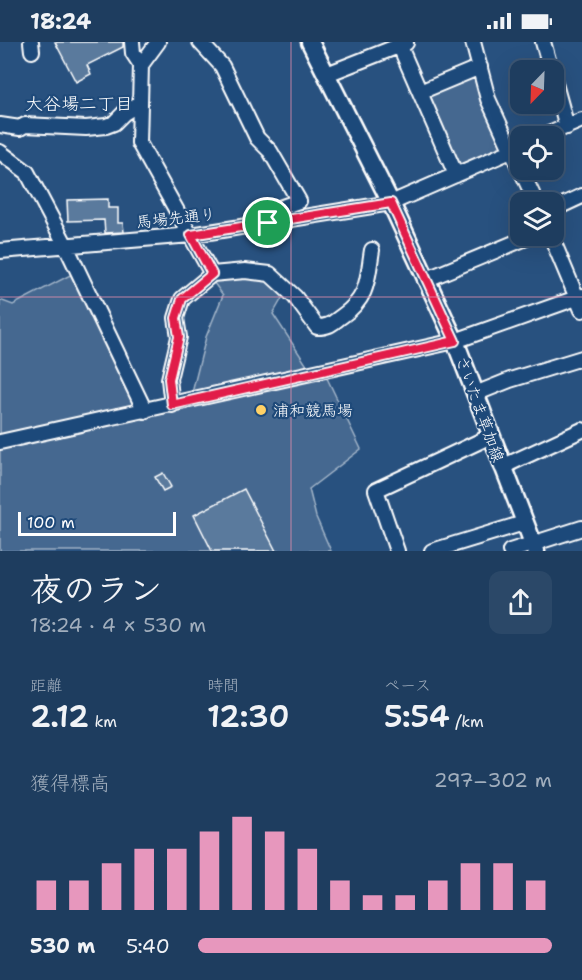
<!DOCTYPE html>
<html lang="ja">
<meta charset="utf-8">
<style>
body{margin:0;font-family:"Shantell Sans","Klee One",sans-serif;background:#2b4868;color:#f1f3f6;height:100vh;display:flex;flex-direction:column;font-size:22px;white-space:nowrap}
*{box-sizing:border-box;margin:0}
p{font-size:20px;color:#a1aebd}
.icon{flex:none;width:33px;height:33px;fill:none;stroke:currentColor;stroke-width:2;stroke-linecap:round;stroke-linejoin:round}
.map{position:relative;height:509px;overflow:hidden}
.side{display:flex;flex-direction:column;background:#1e3d5f;flex:1}
.side>*{flex:none}
.needle{width:39px;rotate:203deg}
.tools{position:absolute;left:510px;top:18px;display:grid;gap:12px}
.tools a{display:grid;place-items:center;width:54px;height:54px;border-radius:12px;background:#1e3d5f;box-shadow:0 6px 24px #0002,0 0 0 2px #3c5674;font-size:30px}
.scale{position:absolute;left:18px;bottom:15px;width:158px;box-sizing:border-box;padding-left:6px;border:3px solid #fff;border-top:0;font-size:16px;line-height:21px;white-space:nowrap;color:#fff;-webkit-text-stroke:4px #1f4a7a;paint-order:stroke}
.pin{position:absolute;display:grid;place-items:center;width:51px;height:51px;color:#fff;margin:-26px;border:3px solid #fff;border-radius:50%;box-shadow:0 2px 6px #0007}
.round{display:grid;place-items:center;flex:none;width:63px;height:63px;border-radius:12px;background:#2b4868}
.overview{display:flex;align-items:center;justify-content:space-between;height:102px;padding:0 30px}
h1{font-size:33px;font-weight:600;line-height:45px}
.figures{display:grid;grid-template-columns:repeat(3,1fr);gap:9px;height:102px;padding:6px 30px}
.figures div{display:grid;align-content:center}
.figures b{font-size:30px;font-weight:600}
.figures small{font-size:16px;font-weight:400}
.figures p{font-size:16px}
.chart{height:168px;padding:12px 30px}
.chart p{display:flex;justify-content:space-between}
.chart svg{width:100%;height:108px;margin-top:6px;stroke:#e797bd;stroke-width:6}
ul{padding:0 30px;list-style:none;font-size:20px}
li{display:grid;grid-template-columns:96px 72px 1fr;align-items:center;height:45px}
li i{height:15px;border-radius:8px;background:#e797bd}
.status{display:flex;justify-content:space-between;align-items:center;height:42px;padding:0 30px;background:#1e3d5f;direction:ltr}
.status svg{height:16px;fill:currentColor}
.map>svg:first-child{display:block}
.green{fill:#446890;stroke:#a2b4c8;stroke-width:1.5}
.building{fill:#5a7a9d;stroke:#fff;stroke-width:1.5}
.lines{fill:none;stroke-linecap:round;stroke-linejoin:round}
.minor-casing{stroke:#fff;stroke-width:18}
.major-casing{stroke:#fff;stroke-width:21}
.minor{stroke:#1f4a7a;stroke-width:14}
.major{stroke:#1f4a7a;stroke-width:16}
.route-casing{stroke:#fff;stroke-width:12}
.route{stroke:#e11d48;stroke-width:8}
.grid{fill:none;stroke:#e08cad;stroke-width:1.5;stroke-opacity:0.55}
.poi-dot{fill:#ffd166;stroke:#1f4a7a;stroke-width:2}
.labels{text-anchor:middle;dominant-baseline:central;stroke-width:4.5;stroke-linejoin:round;paint-order:stroke}
.street-label{font-size:16px;fill:#fff;stroke:#1f4a7a}
.poi-label{font-size:16px;fill:#fff;stroke:#1f4a7a;text-anchor:start}
.neighbourhood-label{font-size:18px;fill:#fff;stroke:#1f4a7a}
</style>
<div class="status"><b>18:24</b><svg viewBox="0 0 49 12"><path d="M0 12V9h3v3zM5 12V6h3v6zM10 12V3h3v9zM15 12V0h3v12zM26 1h20v11H26zM47 4h2v5h-2z"/></svg></div>
<div class="map">
<svg width="582" height="509" viewBox="0 0 582 509">
<rect width="100%" height="100%" fill="#28517f"/>
<filter id="ink" filterUnits="userSpaceOnUse"><feTurbulence type="fractalNoise" baseFrequency=".0167" numOctaves="2"/><feDisplacementMap in="SourceGraphic" scale="12" xChannelSelector="R" yChannelSelector="G"/><feConvolveMatrix kernelMatrix="1 2 1 2 8 2 1 2 1" color-interpolation-filters="sRGB"/></filter>
<g filter="url(#ink)">
<path class="green" d="M475,32L504,103L502,108L464,125L460,123L428,54L429,51Z
M76,230L145,375L188,367L206,295L223,253L211,237L239,233L266,236L285,251L273,272L315,336L326,334L361,407L309,447L316,475L331,509H0V258L13,263Z"/>
<path class="building" d="M55,0H123V5L87,23L91,32L76,40Z
M108,157V166H118V181H123L124,190L105,191L104,178L68,179L67,158Z
M163,431L171,445L163,449L155,435Z
M244,447L276,509H212L194,473Z"/>
<g class="lines">
<g class="minor-casing">
<path id="minor" d="M31,0L32,9
M132,0L133,11L141,23L139,101L212,232
M200,0L222,24L257,96L270,109L299,159L265,171L268,181
M398,0L456,133
M473,0L488,57L520,127
M543,0L551,28
M141,23L158,0
M327,32L406,1
M554,38L567,85
M420,50L480,25
M0,83L20,86L25,83L86,86L106,84L114,81L124,71L140,61
M544,94L582,78
M0,110L27,130L65,202L145,369
M521,128L536,160
M554,167L582,154
M551,194L582,268
M0,209L191,193L391,161L520,105
M425,238L531,194
M475,352L510,338L582,316
M172,363L169,337L179,295L176,276L182,257L212,232L245,229L270,232L295,255L317,285C330,285 332,281 342,274C369,255 367,238 372,208
M0,400L455,299L582,254
M502,425L582,388
M397,509L376,448L491,394
M432,509L524,481
M510,509L582,486"/>
</g>
<g class="major-casing">
<path id="major" d="M310,0L391,161L455,299L536,509"/>
</g>
<use href="#minor" class="minor"/>
<use href="#major" class="major"/>
</g>
</g>
<g class="lines" filter="url(#ink)">
<g class="route-casing">
<path id="route" d="M391,161L455,299L172,363L169,337L179,295L176,276L182,257L212,232L191,193Z"/>
</g>
<use href="#route" class="route"/>
</g>
<path class="grid" d="M291,0V509M0,255H582"/>
<circle class="poi-dot" cx="261" cy="368" r="6"/>
<g class="labels">
<g class="street-label">
<text transform="translate(176 176) rotate(-6)">馬場先通り</text>
<text transform="translate(480 367) rotate(70)">さいたま草加線</text>
</g>
<g class="poi-label">
<text x="273" y="368">浦和競馬場</text>
</g>
<g class="neighbourhood-label">
<text x="79" y="62">大谷場二丁目</text>
</g>
</g>
</svg>
<div class="tools">
<a><svg class="needle" viewBox="-14 -14 28 28"><path d="M0-13l5 13h-10z" fill="#e53935"/><path d="M0 13l5-13h-10z" fill="#a1aebd"/></svg></a>
<a><svg class="icon" aria-label="locate" viewBox="0 0 24 24"><circle cx="12" cy="12" r="6"/><path d="M12 2v4M12 18v4M2 12h4M18 12h4"/></svg></a>
<a><svg class="icon" aria-label="layers" viewBox="0 0 24 24"><path d="M12 4l9 5-9 5-9-5zM3 14l9 5 9-5"/></svg></a>
</div>
<div class="scale">100 m</div>
<div class="pin" style="left:268px;top:181px;background:#1e9e55"><svg class="icon" aria-label="arrive" viewBox="0 0 24 24"><path d="M6 21V4h12l-3 4 3 4H6"/></svg></div>
</div>
<section class="side">
<div class="overview"><div><h1>夜のラン</h1><p>18:24 · 4 × 530 m</p></div><a class="round"><svg class="icon" aria-label="share" viewBox="0 0 24 24"><path d="M12 15V3M7 8l5-5 5 5M5 13v7h14v-7"/></svg></a></div>
<div class="figures">
<div><p>距離</p><b>2.12<small> km</small></b></div>
<div><p>時間</p><b>12:30</b></div>
<div><p>ペース</p><b>5:54<small> /km</small></b></div>
</div>
<div class="chart"><p><span>獲得標高</span>297–302 m</p>
<svg viewBox="0 0 160 44" preserveAspectRatio="none"><path d="M5 44V32M15 44V32M25 44V25M35 44V19M45 44V19M55 44V12M65 44V6M75 44V12M85 44V19M95 44V32M105 44V38M115 44V38M125 44V32M135 44V25M145 44V25M155 44V32"/></svg>
</div>
<ul>
<li><b>530 m</b>5:40<i style="width:100%"></i></li>
</ul>
</section>
